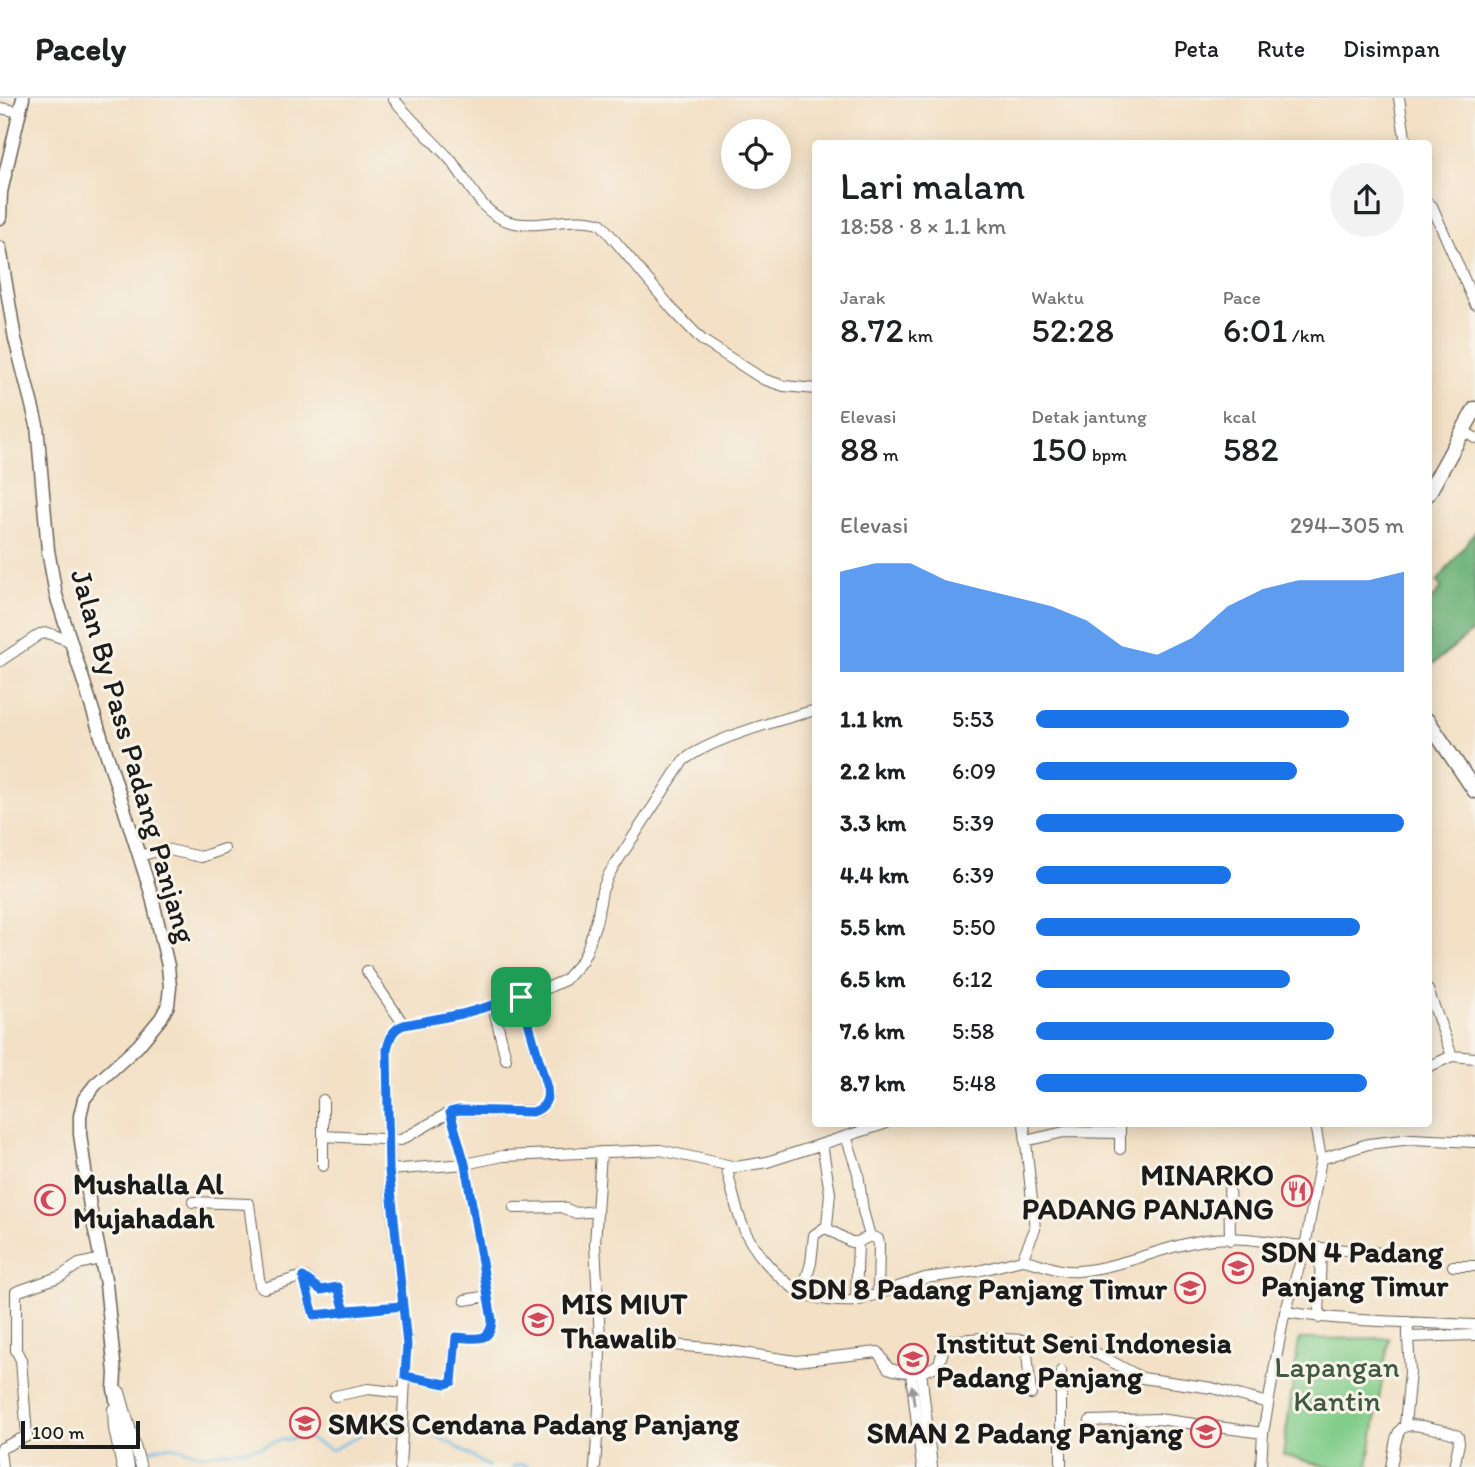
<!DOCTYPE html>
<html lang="id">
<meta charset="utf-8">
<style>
body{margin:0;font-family:Itim,sans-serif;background:#f2f2f2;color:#202124;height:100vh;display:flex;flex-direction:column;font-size:26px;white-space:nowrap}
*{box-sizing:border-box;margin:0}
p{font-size:23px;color:#757577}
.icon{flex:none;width:38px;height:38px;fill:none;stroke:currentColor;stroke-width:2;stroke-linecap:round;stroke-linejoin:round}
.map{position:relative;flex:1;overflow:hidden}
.panel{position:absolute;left:812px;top:42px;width:620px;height:987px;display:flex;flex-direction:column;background:#fff;border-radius:7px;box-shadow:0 4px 18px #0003}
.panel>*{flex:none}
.tools{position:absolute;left:721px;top:21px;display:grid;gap:14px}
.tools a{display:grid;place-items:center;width:70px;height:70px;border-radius:50%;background:#fff;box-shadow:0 4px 18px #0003;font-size:35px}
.scale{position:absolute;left:21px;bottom:18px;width:119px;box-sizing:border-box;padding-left:7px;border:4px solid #1c1c1c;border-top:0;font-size:19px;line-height:24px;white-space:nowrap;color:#1c1c1c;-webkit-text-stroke:5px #f7f3e8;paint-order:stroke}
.pin{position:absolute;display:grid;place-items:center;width:60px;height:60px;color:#fff;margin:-30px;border-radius:14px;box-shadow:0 4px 10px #0006}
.round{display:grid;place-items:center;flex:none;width:74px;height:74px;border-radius:37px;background:#f2f2f2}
.head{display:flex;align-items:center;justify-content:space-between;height:119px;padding:0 28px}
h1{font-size:38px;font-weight:600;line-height:52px}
.figures{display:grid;grid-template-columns:repeat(3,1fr);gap:10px;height:119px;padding:7px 28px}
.figures div{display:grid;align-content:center}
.figures b{font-size:35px;font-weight:600}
.figures small{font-size:19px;font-weight:400}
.figures p{font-size:19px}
.chart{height:196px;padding:14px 28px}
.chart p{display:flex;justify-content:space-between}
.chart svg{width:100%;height:126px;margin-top:7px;fill:#1a73e8;opacity:.7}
ul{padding:0 28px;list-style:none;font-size:23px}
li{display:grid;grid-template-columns:112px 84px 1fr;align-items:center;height:52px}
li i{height:18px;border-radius:9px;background:#1a73e8}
header{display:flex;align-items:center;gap:42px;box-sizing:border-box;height:98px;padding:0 35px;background:#fff;border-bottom:2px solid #e0e0e0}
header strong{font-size:33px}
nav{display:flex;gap:38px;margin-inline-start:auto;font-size:24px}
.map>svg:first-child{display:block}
.green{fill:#82cd8a;stroke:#4f7453;stroke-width:2}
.forest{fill:#69b076;stroke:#426649;stroke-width:2}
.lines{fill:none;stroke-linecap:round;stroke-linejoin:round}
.stream{stroke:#6bbde7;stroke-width:2.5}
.minor-casing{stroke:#676157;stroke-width:12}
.major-casing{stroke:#676157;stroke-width:15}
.highway-casing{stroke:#676157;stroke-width:17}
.minor{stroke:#fff;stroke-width:10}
.major{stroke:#fff;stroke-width:12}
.highway{stroke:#fff;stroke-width:14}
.oneway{fill:#999}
.route-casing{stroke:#fff;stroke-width:14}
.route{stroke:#1a73e8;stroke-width:9}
.labels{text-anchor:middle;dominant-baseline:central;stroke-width:6;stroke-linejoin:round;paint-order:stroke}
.street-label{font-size:30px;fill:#1c1c1c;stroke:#f7f3e8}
.poi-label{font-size:30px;font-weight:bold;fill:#1c1c1c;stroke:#f7f3e8;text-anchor:start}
.park-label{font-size:30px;fill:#405a42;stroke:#f7f3e8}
</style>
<header>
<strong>Pacely</strong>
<nav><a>Peta</a><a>Rute</a><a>Disimpan</a></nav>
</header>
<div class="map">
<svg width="1475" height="1369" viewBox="0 0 1475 1369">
<rect width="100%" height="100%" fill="#f7f3e8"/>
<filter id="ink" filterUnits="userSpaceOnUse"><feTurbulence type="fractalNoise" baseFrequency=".0143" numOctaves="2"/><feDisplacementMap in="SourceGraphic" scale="14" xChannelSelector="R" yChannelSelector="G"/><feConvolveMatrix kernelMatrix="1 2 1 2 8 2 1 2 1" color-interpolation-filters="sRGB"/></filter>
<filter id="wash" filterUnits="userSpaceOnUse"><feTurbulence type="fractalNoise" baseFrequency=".00686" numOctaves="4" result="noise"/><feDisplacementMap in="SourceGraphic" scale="28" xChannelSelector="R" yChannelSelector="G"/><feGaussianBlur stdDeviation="1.57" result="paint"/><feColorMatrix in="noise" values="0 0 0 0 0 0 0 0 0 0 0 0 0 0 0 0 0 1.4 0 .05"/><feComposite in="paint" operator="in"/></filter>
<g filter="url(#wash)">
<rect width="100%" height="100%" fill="#f3e0c5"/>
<path class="green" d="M1389,1240L1368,1369H1327L1283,1357L1299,1241Z"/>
<path class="forest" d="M1475,434V531L1428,570V506L1442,490L1437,484Z"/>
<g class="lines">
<path class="stream" d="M405,1323L452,1346L489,1369
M140,1356L160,1349L173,1348L203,1357L260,1349L279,1342L302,1340L309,1341L330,1352L334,1351L361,1337L378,1322L399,1323
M512,1369L522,1366L529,1369"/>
</g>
</g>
<g filter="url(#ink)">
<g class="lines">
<g class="minor-casing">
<path id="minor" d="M393,0C410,21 429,39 448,59C469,82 478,115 510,124C539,132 572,116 601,126L673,212L702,242L763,281L784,288L816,291
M1399,0L1406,46
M0,10L20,14
M1428,105L1432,108L1475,206
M1463,333L1475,340
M0,563L40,536L48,535L70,543
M139,758L165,751L201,759L224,751
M367,873L404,927
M1428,892L1452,958
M493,907L506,961
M1428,969L1452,958L1475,960
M323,1002V1068
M1120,1026V1051
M323,1038L401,1042L452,1013H538L545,1006L548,996L521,899
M846,1038L858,1075L863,1113L870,1138
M1025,1043L1064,1034L1119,1035
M1321,1061L1368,1046L1412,1041L1475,1044
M726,1068C731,1087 735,1108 742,1126C751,1151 778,1182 802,1195C816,1202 840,1204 856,1203L925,1180L978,1173L1022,1162L1035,1131L1024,1026
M389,1072L465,1066L503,1058L660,1052L736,1069L767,1064L884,1026
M1229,1077L1230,1142
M193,1104L249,1106L260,1188L264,1190L300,1179H305L321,1192L338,1189L345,1212
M514,1110L561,1109L576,1115L597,1113
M826,1130L851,1144H858
M1022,1162C1041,1164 1057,1175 1078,1173C1125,1169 1167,1146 1213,1141C1243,1138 1274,1145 1303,1148C1332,1152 1360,1152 1389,1156
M1453,1168H1475
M303,1179L314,1217L403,1208
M802,1195L811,1165L814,1137L827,1128L830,1095L822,1046
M465,1202L488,1198
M856,1203L858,1144L870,1138L878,1141L879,1147L878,1195
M1285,1214C1348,1224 1411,1224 1475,1227
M1319,1220L1321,1150
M1408,1224V1239L1475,1237
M600,1241L709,1250L796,1263L878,1254L888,1270C905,1276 924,1276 939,1266L946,1243L983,1240L1023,1242L1026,1245L1031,1296
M1069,1245L1079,1246L1142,1280L1212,1290L1268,1305
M921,1273L932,1369
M911,1275L922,1369
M405,1278L446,1286L452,1284L456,1239C475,1240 491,1246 492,1222L465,1066L450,1014
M120,1294L141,1369
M335,1298L368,1291L404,1295
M113,1311L114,1331L122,1369
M1090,1323L1158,1321L1263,1335
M1405,1327L1410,1274L1408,1239
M0,1353L2,1350L27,1338L21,1262L16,1252V1194L61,1178L79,1166L100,1161
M0,1353L2,1369
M400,1369L407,1247L390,1089L387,951L390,940L396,931L404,927L462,916L536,895L565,882L581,864L587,852L597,821L602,793L609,776L683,663C708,642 782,621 816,612
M595,1369L599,1311L600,1241L595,1146L601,1054
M1061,1369V1273
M1261,1369L1263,1335L1283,1222L1305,1149L1321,1061L1315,1026
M1391,1369C1398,1337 1392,1320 1431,1330C1440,1332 1450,1333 1458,1338L1459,1345L1454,1369"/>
</g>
<g class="major-casing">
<path id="major" d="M0,120L1,94L23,0
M0,150L15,241L37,327L48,452L56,497L151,795L168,868L170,889L168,907L161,920L138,948L95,987L84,1001L80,1018V1036L90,1109L106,1186L115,1275L114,1291L128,1369"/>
</g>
<g class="highway-casing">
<path id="highway" d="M1428,396L1475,311
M1428,623L1475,693"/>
</g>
<use href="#minor" class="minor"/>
<use href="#major" class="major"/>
<use href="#highway" class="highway"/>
</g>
<defs><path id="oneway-solid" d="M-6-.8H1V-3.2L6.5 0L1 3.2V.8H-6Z" transform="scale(1.75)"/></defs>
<use class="oneway" href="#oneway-solid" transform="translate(913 1297) rotate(-97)"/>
</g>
<g class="lines" filter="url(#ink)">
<g class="route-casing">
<path id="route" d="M521,899L462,916L404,927C392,931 390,940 387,951L389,1072L403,1208L347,1212L344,1210L338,1189L321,1192L303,1179L314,1217L403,1208L407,1247L405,1278L446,1286L452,1284L456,1239C475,1240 491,1246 492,1222L465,1066L450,1014L459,1012L532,1014C544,1011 549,1002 547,990L521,899"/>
</g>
<use href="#route" class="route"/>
</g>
<defs>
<g id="restaurant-ring" transform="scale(1.575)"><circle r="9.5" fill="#f7f3e8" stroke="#d1495b" stroke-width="1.5"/><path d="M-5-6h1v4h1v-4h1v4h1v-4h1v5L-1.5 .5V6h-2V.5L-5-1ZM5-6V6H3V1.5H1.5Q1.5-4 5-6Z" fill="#d1495b"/></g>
<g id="mosque-ring" transform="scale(1.575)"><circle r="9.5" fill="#f7f3e8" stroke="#d1495b" stroke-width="1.5"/><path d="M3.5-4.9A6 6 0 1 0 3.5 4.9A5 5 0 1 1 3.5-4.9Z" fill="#d1495b"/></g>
<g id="school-ring" transform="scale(1.575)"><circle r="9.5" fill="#f7f3e8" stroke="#d1495b" stroke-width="1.5"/><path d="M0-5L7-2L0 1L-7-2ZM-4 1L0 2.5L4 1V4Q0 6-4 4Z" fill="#d1495b"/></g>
<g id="university-ring" transform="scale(1.575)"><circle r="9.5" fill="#f7f3e8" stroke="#d1495b" stroke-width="1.5"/><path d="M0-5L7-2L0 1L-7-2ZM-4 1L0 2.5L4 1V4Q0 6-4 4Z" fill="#d1495b"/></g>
</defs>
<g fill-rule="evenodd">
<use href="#restaurant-ring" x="1297" y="1093"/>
<use href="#mosque-ring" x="50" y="1102"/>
<use href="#school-ring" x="1238" y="1170"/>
<use href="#school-ring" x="1190" y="1190"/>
<use href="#school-ring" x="538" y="1222"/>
<use href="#university-ring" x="913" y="1261"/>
<use href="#school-ring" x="305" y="1325"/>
<use href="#school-ring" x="1206" y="1334"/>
</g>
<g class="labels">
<g class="street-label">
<text transform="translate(134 658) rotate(74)">Jalan By Pass Padang Panjang</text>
</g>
<g class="poi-label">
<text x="1274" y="1076" text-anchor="end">MINARKO<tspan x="1274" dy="34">PADANG PANJANG</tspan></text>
<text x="73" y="1085">Mushalla Al<tspan x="73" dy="34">Mujahadah</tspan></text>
<text x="1261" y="1153">SDN 4 Padang<tspan x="1261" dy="34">Panjang Timur</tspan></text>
<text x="1167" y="1190" text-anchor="end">SDN 8 Padang Panjang Timur</text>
<text x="561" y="1205">MIS MIUT<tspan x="561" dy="34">Thawalib</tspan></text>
<text x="936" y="1244">Institut Seni Indonesia<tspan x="936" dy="34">Padang Panjang</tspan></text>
<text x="328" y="1325">SMKS Cendana Padang Panjang</text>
<text x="1183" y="1334" text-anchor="end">SMAN 2 Padang Panjang</text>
</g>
<g class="park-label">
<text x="1337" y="1268">Lapangan<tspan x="1337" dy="34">Kantin</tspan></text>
</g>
</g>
</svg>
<div class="tools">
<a><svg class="icon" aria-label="locate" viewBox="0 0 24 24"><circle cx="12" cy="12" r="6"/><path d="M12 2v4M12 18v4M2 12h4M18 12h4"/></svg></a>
</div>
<div class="scale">100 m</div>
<div class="pin" style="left:521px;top:899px;background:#1e9e55"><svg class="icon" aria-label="arrive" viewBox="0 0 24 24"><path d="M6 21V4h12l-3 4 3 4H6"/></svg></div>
<section class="panel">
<div class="head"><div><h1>Lari malam</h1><p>18:58 · 8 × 1.1 km</p></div><a class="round"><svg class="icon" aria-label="share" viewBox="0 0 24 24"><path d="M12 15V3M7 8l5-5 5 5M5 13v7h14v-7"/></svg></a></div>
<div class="figures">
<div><p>Jarak</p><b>8.72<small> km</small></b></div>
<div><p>Waktu</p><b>52:28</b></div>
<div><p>Pace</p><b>6:01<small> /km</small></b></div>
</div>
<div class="figures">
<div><p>Elevasi</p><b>88<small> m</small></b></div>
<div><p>Detak jantung</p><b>150<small> bpm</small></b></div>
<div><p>kcal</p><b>582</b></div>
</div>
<div class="chart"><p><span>Elevasi</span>294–305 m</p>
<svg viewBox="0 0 160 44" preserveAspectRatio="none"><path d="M0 44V9L10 6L20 6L30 12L40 15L50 18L60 21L70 26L80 35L90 38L100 32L110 21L120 15L130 12L140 12L150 12L160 9V44z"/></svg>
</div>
<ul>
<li><b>1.1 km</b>5:53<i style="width:85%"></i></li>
<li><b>2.2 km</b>6:09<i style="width:71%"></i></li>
<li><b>3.3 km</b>5:39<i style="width:100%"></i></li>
<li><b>4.4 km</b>6:39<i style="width:53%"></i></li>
<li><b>5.5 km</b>5:50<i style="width:88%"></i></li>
<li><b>6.5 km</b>6:12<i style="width:69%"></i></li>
<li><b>7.6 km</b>5:58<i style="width:81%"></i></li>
<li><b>8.7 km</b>5:48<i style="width:90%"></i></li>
</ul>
</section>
</div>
